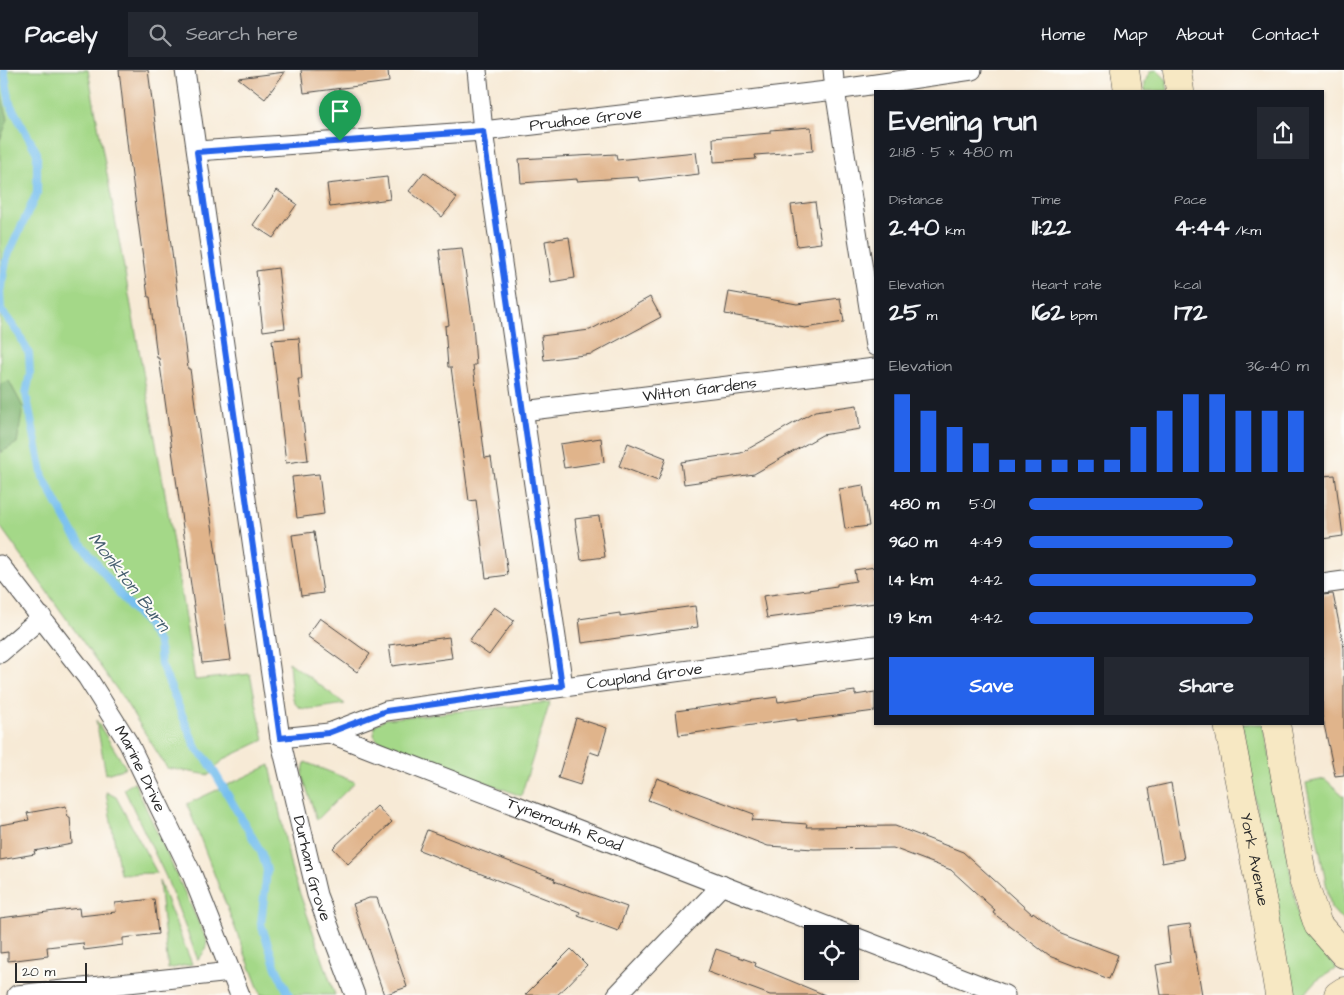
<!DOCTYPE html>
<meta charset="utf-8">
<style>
body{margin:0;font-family:"Architects Daughter",sans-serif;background:#242831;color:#f1f3f6;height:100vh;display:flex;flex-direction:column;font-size:19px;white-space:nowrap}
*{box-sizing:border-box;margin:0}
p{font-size:16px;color:#9ea1a6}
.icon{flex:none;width:28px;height:28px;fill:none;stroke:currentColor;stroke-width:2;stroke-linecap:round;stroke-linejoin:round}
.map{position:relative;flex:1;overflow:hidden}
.sheet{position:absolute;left:874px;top:20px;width:450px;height:635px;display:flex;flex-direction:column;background:#171b24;border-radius:0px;box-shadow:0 1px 4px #0004}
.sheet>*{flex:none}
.buttons{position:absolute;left:804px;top:855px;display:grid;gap:10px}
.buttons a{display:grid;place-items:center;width:55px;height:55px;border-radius:0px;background:#171b24;box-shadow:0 1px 4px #0004;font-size:25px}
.scale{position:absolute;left:15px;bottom:12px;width:72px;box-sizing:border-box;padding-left:5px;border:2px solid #2b2b2b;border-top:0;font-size:14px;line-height:18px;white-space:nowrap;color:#2b2b2b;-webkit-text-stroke:4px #fdfcf7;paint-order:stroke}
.pin{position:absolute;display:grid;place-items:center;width:42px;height:42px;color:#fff;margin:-51px -21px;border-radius:50% 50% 50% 0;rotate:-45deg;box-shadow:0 0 5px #0007}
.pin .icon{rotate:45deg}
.round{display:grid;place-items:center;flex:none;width:52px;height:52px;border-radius:0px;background:#242831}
.headline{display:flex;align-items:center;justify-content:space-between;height:85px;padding:0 15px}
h1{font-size:28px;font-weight:700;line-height:38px}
.stats{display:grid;grid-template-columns:repeat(3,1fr);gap:8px;height:85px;padding:5px 15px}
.stats div{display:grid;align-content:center}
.stats b{font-size:25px;font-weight:700}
.stats small{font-size:14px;font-weight:400}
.stats p{font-size:14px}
.chart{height:140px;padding:10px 15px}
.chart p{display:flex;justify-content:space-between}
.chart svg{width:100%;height:90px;margin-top:5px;stroke:#2563eb;stroke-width:6}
.action{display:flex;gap:10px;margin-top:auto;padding:10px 15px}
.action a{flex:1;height:58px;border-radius:0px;background:#2563eb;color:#fff;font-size:20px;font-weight:700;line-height:58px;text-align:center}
.action a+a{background:#242831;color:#f1f3f6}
ul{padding:0 15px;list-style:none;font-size:16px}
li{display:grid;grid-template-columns:80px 60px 1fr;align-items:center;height:38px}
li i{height:12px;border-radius:6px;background:#2563eb}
header{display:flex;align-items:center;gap:30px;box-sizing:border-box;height:70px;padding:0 25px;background:#171b24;border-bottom:1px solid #363941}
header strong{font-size:24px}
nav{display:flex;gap:28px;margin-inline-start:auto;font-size:18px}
.search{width:350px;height:45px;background:#242831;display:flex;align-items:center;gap:12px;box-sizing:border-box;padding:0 18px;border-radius:0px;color:#9ea1a6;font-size:19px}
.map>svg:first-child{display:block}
.green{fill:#a4d888;stroke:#68825a}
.forest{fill:#83b874;stroke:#577250}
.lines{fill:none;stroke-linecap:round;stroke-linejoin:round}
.stream{stroke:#77bfef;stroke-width:8}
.building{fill:#e0b48b}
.minor-casing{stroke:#4a4845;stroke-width:21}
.secondary-casing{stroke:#4a4845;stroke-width:29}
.minor{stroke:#fff;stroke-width:19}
.secondary{stroke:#f7e8c3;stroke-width:28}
.route-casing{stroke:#fff;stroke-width:10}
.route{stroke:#2563eb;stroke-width:6}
.labels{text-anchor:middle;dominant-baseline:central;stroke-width:4;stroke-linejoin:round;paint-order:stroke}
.street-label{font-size:16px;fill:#2b2b2b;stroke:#fdfcf7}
.water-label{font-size:18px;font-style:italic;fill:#465f70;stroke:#fdfcf7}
</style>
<header>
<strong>Pacely</strong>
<div class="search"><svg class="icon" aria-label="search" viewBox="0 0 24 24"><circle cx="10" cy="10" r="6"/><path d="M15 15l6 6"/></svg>Search here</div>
<nav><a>Home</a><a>Map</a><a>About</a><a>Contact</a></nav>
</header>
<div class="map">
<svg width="1344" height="925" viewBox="0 0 1344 925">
<rect width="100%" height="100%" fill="#fdfcf7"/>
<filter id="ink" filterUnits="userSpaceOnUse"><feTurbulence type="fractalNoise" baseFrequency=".02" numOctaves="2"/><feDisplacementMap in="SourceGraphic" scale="10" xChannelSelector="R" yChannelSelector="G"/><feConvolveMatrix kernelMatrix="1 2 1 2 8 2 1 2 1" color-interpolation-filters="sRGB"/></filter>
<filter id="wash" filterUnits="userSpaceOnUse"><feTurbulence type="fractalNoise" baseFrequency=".0096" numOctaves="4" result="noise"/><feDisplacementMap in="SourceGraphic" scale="20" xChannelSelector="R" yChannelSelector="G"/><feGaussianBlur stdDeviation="1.12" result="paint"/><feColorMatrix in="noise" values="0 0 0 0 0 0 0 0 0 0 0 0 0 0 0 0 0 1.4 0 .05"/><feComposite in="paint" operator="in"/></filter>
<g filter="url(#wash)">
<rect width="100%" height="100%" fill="#f7ead6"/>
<path class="green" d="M0,0H88L164,417L195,610L250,604L264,670L224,689L209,705L167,698L123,628L0,456Z
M1157,0L1166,9L1168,21H1145C1144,13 1146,8 1151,1Z
M289,592L345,634C291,642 293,647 289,592Z
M550,632L521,726L377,670L374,665L375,655L385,649Z
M96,650L126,698L106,704Z
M1242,654H1264L1300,856L1337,898L1316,911L1304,925L1287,924Z
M305,692L355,712L317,750L302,705Z
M270,695L291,798L335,925H261L187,734Z
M1325,709L1344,726V852L1331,838L1306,713Z
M134,712L207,871L205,881L198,890L166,807L124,719Z
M106,722L116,727L157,803L120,804Z
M159,811L192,894L168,899Z"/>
<path class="forest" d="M0,20L8,49L0,70Z
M9,311L23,337L17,373L0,383V314Z"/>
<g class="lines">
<path class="stream" d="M0,222L1,240L19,264L29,284L30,304L26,324L43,407L73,463L123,528L145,552L159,574L161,594L196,678L208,691L261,782L267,800L261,854L276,898L289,925
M0,222L7,187L37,123V83L10,34L4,0"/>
</g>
<g id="blocks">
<path class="building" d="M119,0H148L179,236H180L188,299H190L231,590L202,593L159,288H157L150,227H148L131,98H130Z
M301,0H388L389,12L304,23Z
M285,2L265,29L238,8Z
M811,57L813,81L755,85L756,89L714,92L713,68L770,63V60Z
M696,82L699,104L639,111L638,107L577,111V109L521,113L519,89L616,84L617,90Z
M424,102L457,128L442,147L409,121Z
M387,107L390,129L330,137L327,114Z
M277,120L297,134L273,168L253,155Z
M815,132L821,173L797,176L791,135Z
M569,167L575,208L551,212L545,171Z
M462,178L473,254L476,295H473L485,388L491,387L508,505L486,508L476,430L469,431L451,297H448L445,256L449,255L439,180Z
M278,198L285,258L263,261L256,201Z
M729,222L797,234L840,228L844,252L805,258L725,244Z
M650,227L661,247L592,284L544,290L541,266L590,260Z
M299,268L302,309H298L308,390L286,393L272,270Z
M857,335L860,359L822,365L754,404L684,414L681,392L741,383L815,341Z
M601,368L604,392L564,398L560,374Z
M628,373L666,388L658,411L619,396Z
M319,404L324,444L297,448L292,407Z
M1335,405L1343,466L1322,469V406Z
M863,415L869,456L845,459L839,419Z
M599,446L605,487L581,490L575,449Z
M314,462L323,523L301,526L292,465Z
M875,497V533L767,548L763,526L837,516V514L856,511L854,500Z
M1333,524L1344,578V705L1335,706L1322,645V525Z
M695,536L698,557L582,573L579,549L620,543V546Z
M494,537L514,551L489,585L469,571Z
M320,548L370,584L357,602L307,566Z
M449,567L452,588L392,596L389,575Z
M855,621V625L875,622V641L797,651V649L679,665L676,641L777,627L778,632Z
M576,648L607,658L599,685L590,682L580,715L558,708Z
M657,708L754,744L752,750L807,754L806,757L895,756L963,782L1032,844L1033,842L1060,863L1118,885L1109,909L1049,886L993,843L995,840L951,800L893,778L814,779L768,776L648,730Z
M1171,713L1184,789L1162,793L1149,718Z
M66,736L68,747H70L72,774L34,781L35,784L0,790V755L29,750L27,743Z
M377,736L392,752L348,794L333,778Z
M427,760L555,809L554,811L627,837L618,861L578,846L580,842L419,780Z
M369,828H377L407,917L384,925L353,834Z
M154,829L158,864L123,868V875L84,880L83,873L47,877L48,886L8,891V882L0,883V848L79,838L80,846L116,842L115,833Z
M1190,854L1202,925H1161L1156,895L1171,892L1167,857Z
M571,879L587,895L566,917L557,925H525Z
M716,879L756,893L755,896L825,925H770L708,902Z"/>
</g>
</g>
<g filter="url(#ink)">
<use href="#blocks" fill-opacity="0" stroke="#4a4845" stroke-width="1"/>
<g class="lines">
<g class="minor-casing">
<g id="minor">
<path id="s1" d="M185,0L280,668L317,825L355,925"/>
<path d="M477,0L483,61L563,616"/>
<path d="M833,0L835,20L875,276"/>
<path id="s2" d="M197,81L483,61L835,20L972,0"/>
<path id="s3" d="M523,341L875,298"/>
<path id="s4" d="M0,495L87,607L129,674L191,802L240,925"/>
<path d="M1322,514L1344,511"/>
<path d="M0,583L42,547"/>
<path id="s5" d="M329,663L386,641L875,575"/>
<path id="s6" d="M280,668L329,663L847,864"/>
<path d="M850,865L1005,925"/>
<path d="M17,925L231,902"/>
<path d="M617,925L722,815"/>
</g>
</g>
<g class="secondary-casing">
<g id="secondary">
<path d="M1125,0L1128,21"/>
<path d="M1177,0L1180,21"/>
<path id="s7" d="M1228,654L1269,864L1279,925"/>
<path d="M1276,654L1303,810L1318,855L1344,884"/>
<path d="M1338,925L1344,921"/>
</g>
</g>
<use href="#minor" class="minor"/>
<use href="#secondary" class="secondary"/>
</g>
</g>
<g class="lines" filter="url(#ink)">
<g class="route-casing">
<path id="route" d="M483,61L562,616L386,641L328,663L280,668L197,82Z"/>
</g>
<use href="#route" class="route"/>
</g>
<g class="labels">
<g class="street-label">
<text stroke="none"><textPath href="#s2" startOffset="390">Prudhoe Grove</textPath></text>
<text stroke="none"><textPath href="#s3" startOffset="178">Witton Gardens</textPath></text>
<text stroke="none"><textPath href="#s5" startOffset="322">Coupland Grove</textPath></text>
<text stroke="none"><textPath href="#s4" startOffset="248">Marine Drive</textPath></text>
<text stroke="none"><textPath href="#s6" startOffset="302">Tynemouth Road</textPath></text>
<text stroke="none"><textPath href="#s7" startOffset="138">York Avenue</textPath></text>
<text stroke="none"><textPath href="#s1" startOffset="809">Durham Grove</textPath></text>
</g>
<g class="water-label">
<text transform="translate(129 512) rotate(52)">Monkton Burn</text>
</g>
</g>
</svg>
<div class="buttons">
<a><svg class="icon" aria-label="locate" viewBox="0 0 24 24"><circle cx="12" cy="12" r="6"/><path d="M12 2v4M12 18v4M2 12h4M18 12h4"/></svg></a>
</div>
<div class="scale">20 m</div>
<div class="pin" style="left:340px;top:71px;background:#1e9e55"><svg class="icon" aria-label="arrive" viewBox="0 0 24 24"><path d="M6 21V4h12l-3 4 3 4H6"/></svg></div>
<section class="sheet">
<div class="headline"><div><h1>Evening run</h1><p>21:18 · 5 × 480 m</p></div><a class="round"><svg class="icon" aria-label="share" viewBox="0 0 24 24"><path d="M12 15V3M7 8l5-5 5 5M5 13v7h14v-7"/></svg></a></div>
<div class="stats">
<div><p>Distance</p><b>2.40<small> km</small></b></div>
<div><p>Time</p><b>11:22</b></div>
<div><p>Pace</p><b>4:44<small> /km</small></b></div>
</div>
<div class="stats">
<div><p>Elevation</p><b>25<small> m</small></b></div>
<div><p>Heart rate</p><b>162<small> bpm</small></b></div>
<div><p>kcal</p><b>172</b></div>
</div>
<div class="chart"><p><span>Elevation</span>36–40 m</p>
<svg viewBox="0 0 160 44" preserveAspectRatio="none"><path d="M5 44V6M15 44V14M25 44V22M35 44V30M45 44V38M55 44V38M65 44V38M75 44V38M85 44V38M95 44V22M105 44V14M115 44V6M125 44V6M135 44V14M145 44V14M155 44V14"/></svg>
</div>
<ul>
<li><b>480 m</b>5:01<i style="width:62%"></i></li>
<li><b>960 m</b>4:49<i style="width:73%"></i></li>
<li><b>1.4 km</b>4:42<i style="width:81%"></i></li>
<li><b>1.9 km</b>4:42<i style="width:80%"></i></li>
</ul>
<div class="action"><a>Save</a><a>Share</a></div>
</section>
</div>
